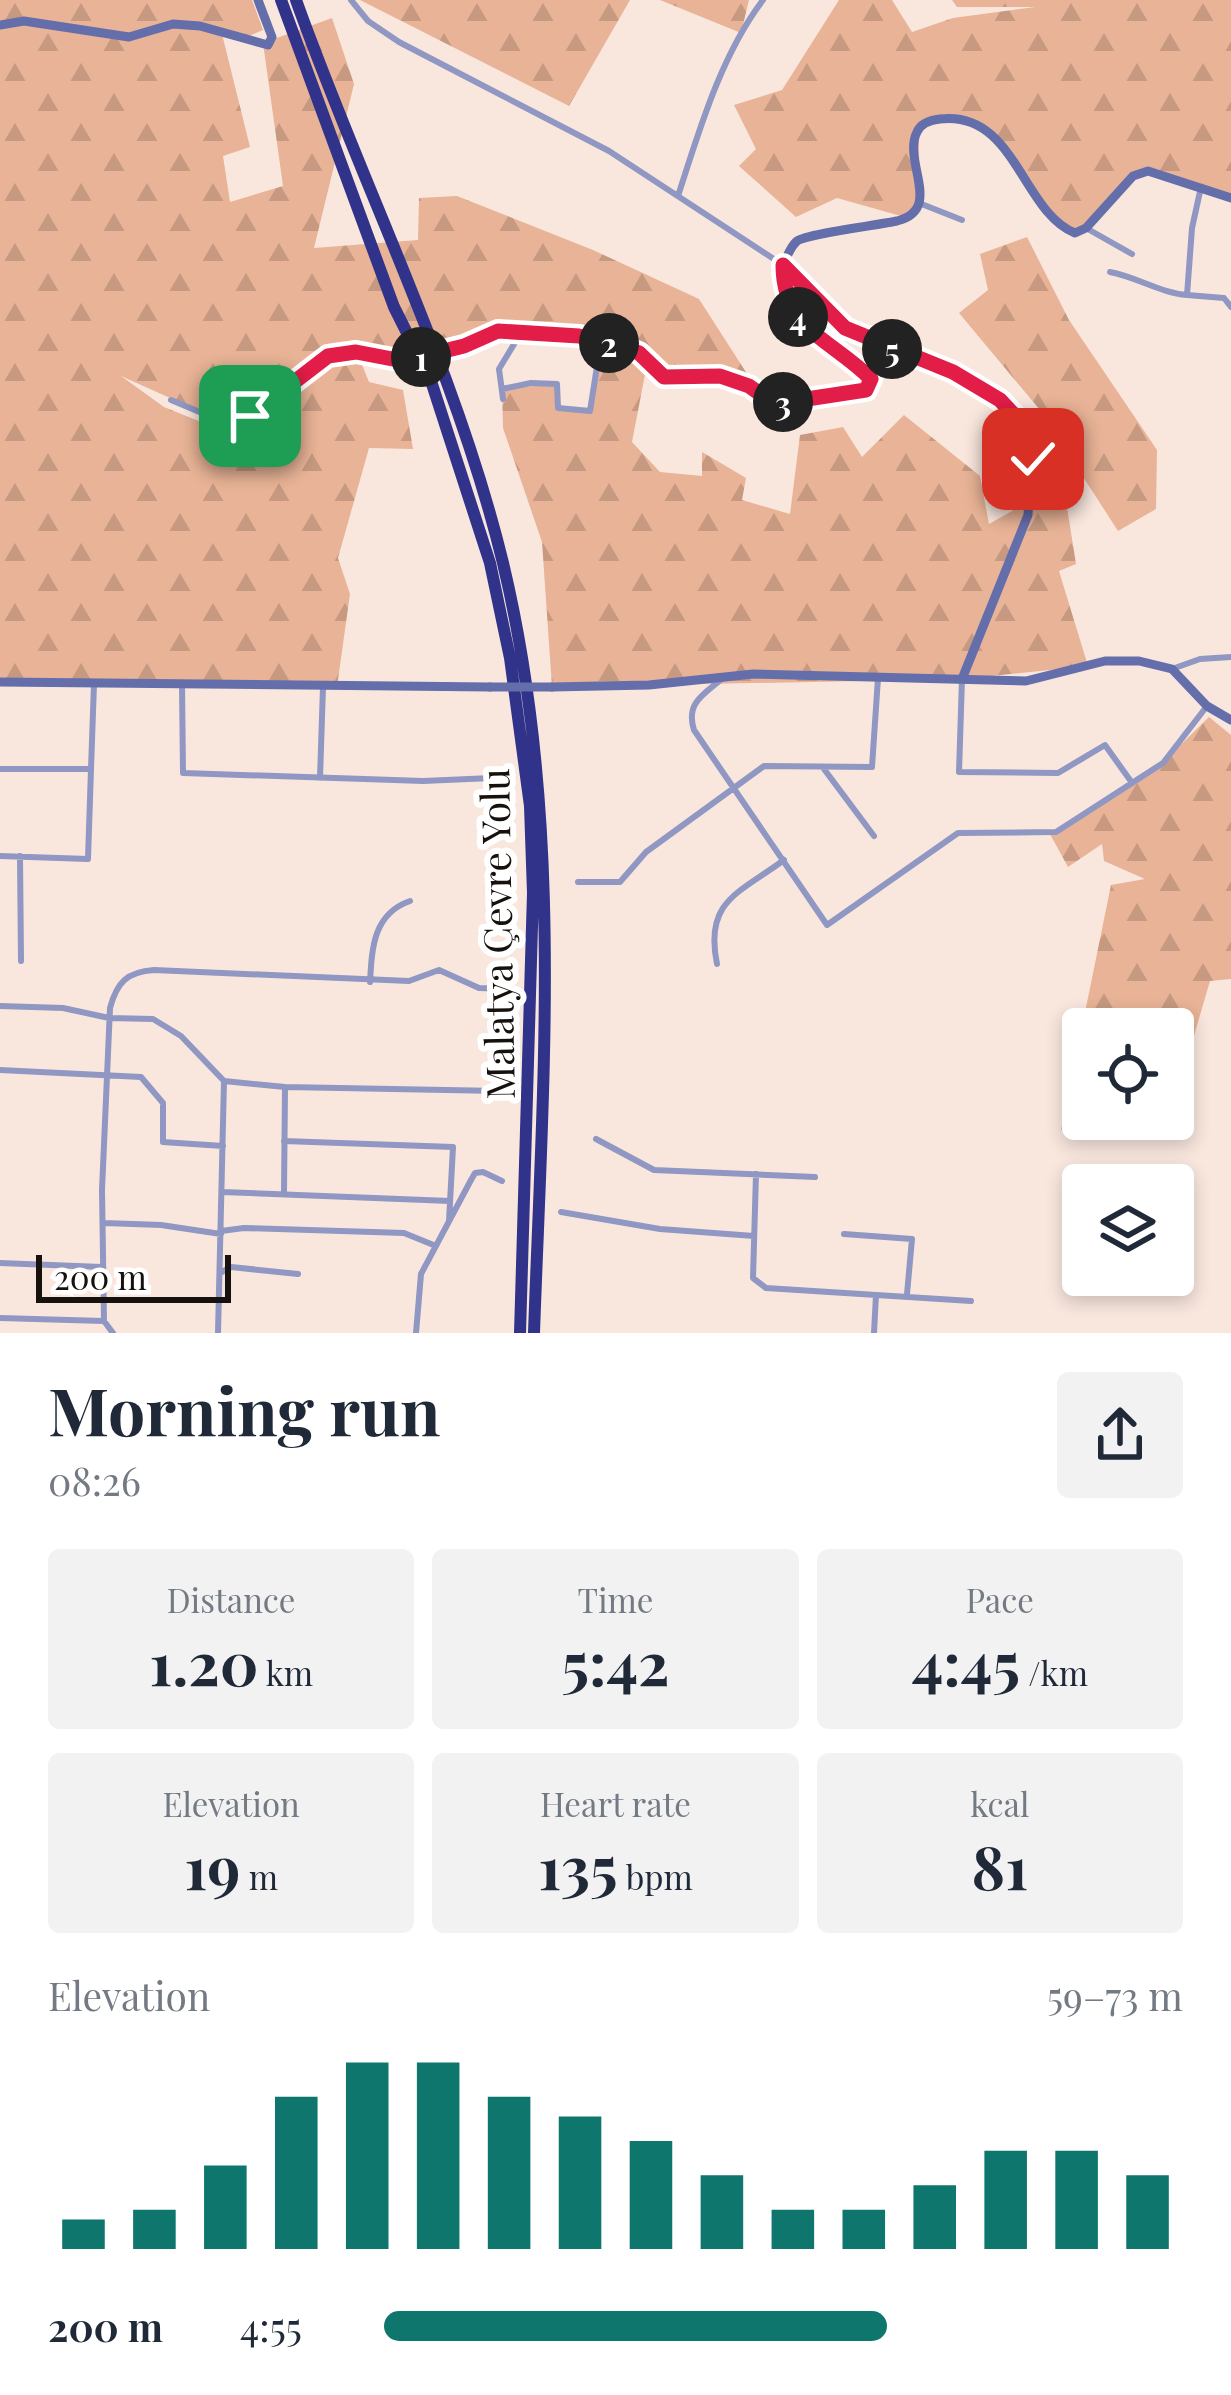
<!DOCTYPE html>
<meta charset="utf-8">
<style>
body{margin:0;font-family:"Playfair Display",serif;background:#f2f2f3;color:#1f2937;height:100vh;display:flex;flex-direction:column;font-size:45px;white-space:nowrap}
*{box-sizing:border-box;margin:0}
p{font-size:39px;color:#747a83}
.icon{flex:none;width:66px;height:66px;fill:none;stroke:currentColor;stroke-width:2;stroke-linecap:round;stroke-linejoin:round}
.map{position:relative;height:1333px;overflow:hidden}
.drawer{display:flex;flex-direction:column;background:#fff;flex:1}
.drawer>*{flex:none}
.buttons{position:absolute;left:1062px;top:1008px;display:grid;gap:24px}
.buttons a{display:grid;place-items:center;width:132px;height:132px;border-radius:12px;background:#fff;box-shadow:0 6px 18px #0003;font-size:60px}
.scale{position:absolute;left:36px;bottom:30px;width:195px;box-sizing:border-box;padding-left:12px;border:6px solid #16110d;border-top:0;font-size:33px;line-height:42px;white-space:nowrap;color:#16110d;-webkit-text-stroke:9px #fff;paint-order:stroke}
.pin{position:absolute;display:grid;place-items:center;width:102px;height:102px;color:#fff;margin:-51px;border-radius:24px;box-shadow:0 6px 18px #0006}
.km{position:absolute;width:60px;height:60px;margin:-30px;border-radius:50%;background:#222;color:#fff;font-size:33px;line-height:60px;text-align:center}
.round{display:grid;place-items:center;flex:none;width:126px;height:126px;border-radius:12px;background:#f2f2f3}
.overview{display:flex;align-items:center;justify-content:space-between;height:204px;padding:0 48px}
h1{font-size:66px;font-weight:700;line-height:90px}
.metrics{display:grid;grid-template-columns:repeat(3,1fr);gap:18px;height:204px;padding:12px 48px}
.metrics div{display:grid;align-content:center;border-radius:12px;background:#f2f2f3;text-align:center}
.metrics b{font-size:60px;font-weight:700}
.metrics small{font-size:33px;font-weight:400}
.metrics p{font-size:33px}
.chart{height:336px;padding:24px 48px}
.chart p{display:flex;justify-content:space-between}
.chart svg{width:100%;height:216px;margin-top:12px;stroke:#0f766e;stroke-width:6}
ul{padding:0 48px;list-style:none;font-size:39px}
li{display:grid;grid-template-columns:192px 144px 1fr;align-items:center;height:90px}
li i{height:30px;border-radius:15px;background:#0f766e}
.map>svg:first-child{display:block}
.forest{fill:url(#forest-firs);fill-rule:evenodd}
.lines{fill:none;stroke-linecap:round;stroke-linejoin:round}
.street{stroke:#8f97c2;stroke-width:6}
.secondary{stroke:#646eab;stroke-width:9}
.highway{stroke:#31338a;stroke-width:12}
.street-bridge{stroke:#8f97c2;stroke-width:6}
.secondary-bridge{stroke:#646eab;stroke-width:9}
.route-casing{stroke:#fff;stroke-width:24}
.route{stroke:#e11d48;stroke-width:15}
.labels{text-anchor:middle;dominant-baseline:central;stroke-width:12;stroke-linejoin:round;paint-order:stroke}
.street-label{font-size:39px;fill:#16110d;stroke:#fff}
</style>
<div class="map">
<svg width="1231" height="1333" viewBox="0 0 1231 1333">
<defs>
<pattern id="forest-firs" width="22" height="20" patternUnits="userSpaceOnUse" patternTransform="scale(3)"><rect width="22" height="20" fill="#e8b396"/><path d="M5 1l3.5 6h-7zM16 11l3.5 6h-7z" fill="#c69980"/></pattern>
</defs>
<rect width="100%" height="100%" fill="#f9e7de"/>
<path class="forest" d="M0,0H252L263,30L242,39L222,34L250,147L223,156L230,202L283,186L263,43L332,18L354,84L314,248L418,240L419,198L457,196L593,250L699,299L762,397L749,386L720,376L664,377L647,364L632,442L660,472L702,476V452L746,478L742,500L790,514L800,435L843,427L862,457L904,415L980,476L989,524L1063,482L1076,564L1059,571L1088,666L962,679L552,687L542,542L503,428L502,389L557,384L558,408L590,411L601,344L585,337L480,336L403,361L371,355L359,357L369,382L403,390L413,449L369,448L338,558L350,594L337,687L0,680ZM303,374L226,432L164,407L121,376L228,424L282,380Z
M360,0H630L569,106Z
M660,0H749L741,33Z
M839,0H892L912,32L953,18L1035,7H957L952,0H1231V198L1160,172L1134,176L1086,228L1067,230L990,137L963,118L919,127V203L908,218L837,198L796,217L739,166L756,149L734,105L782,90Z
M1027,237L1069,320L1157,450L1156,509L1118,531L1040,410L959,313L988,290L980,254Z
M1209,717L1231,735V979L1210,981L1181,1080L1173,1085V1029H1083V1119H1115L1091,1133L1061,1130L1111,885L1145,879L1104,861L1102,844L1068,867L1050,834L1156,769Z"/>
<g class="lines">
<path class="street" d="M351,0L368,21L399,42L609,151L783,265C783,329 833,341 871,379L872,385L857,393L774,404L749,386L720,376L664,377L639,353L579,336L498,331L464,346
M1201,187L1192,228L1187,295L1224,298L1231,307
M678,196C699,131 721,55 763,0
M919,203L962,220
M1086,228L1132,254
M1110,272C1137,277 1160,293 1187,295
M502,389L531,383L557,384L558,408L590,411L601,341
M503,399L499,369L522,331
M171,400L228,424L241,423L328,356L356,352L403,361
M1172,669L1200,659L1231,657
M724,677C705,694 685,702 694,730L827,925L958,833L1056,832L1163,763L1207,706
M962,679L959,772L1058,773L1105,745L1130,780
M182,684L183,773L423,781L492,778
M0,769H91L94,684
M824,769L874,836
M320,778L323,687
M0,856L88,859L91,769
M20,856L21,961
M578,882H620L646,852L764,766L872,767L878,678
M717,964C704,901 739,893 784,860
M370,982C372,948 373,914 410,901
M0,1006L63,1008L109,1018L153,1019L181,1036L224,1081L218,1333
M0,1070L141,1077L163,1103V1142L223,1146
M224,1081L285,1087L500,1091
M596,1139L654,1170L815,1177
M284,1141L453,1147L449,1221
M756,1174L753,1278L766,1288L971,1301
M222,1192L450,1201
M284,1193L285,1088
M561,1212L660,1229L754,1236
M104,1223L161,1225L221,1234
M221,1231L244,1228L404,1233L436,1246
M844,1234L912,1239L907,1294
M0,1263L102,1267
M220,1273L231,1267L298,1274
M0,1318L104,1321
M113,1333L104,1321L102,1190L110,1008C117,982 127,972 154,970L409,981L439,970L479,988L509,989
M416,1333L421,1274L471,1180L475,1173L483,1172L502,1181
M874,1333L876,1295"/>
<path class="secondary" d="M0,25L24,21L129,37L173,24L200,26L268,45L272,37L258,0
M962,679L1028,515L1033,435L999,400L953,372L845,328L783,265C787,257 790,247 797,241C806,234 878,225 897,221C944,209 902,161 917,132C921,123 930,120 940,119C1015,110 1022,212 1075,233L1086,228L1133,176L1148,171L1231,198
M0,682L490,687
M552,687L649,685L753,674L1026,681L1105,661H1139L1172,669L1207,706L1231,720"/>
<path class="highway" d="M281,0L394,307L431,381L490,563L510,658L530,806L533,893L520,1333
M296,0C363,188 456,369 503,563C564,818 543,1074 534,1333"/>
<path class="street-bridge" d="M403,361L464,346"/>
<path class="secondary-bridge" d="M490,687H552"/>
</g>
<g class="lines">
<g class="route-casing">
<path id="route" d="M250,416L328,356L356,352L403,361L464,346L498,331L579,336L622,346L639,353L664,377L720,376L749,386L774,404L866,390L871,379C833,340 783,330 783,265L845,328L953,372L1000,400L1033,435V459"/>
</g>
<use href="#route" class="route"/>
</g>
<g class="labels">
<g class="street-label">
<text transform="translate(496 934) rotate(-91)">Malatya Çevre Yolu</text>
</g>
</g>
</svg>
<div class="buttons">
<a><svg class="icon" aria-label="locate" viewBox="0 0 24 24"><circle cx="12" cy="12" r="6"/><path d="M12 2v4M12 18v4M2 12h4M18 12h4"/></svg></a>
<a><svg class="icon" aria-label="layers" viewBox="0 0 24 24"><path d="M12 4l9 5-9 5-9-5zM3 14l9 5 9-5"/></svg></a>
</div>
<div class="scale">200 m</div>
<div class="pin" style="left:250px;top:416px;background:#1e9e55"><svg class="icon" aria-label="arrive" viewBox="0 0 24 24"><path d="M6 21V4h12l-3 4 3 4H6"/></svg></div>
<div class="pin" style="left:1033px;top:459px;background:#d93025"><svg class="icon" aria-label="check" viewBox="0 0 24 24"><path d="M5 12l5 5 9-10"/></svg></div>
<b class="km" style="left:421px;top:357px">1</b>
<b class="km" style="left:609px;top:343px">2</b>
<b class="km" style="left:783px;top:402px">3</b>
<b class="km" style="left:798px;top:317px">4</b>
<b class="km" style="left:892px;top:349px">5</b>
</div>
<section class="drawer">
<div class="overview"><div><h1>Morning run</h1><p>08:26</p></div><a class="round"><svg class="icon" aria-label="share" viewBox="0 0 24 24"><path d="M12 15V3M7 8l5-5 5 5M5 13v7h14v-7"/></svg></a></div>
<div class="metrics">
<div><p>Distance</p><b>1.20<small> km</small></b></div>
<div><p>Time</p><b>5:42</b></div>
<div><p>Pace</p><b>4:45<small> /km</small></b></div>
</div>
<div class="metrics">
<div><p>Elevation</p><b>19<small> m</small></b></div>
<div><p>Heart rate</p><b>135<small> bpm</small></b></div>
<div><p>kcal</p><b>81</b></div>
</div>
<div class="chart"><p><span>Elevation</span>59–73 m</p>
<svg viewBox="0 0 160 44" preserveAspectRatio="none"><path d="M5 44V38M15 44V36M25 44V27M35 44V13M45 44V6M55 44V6M65 44V13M75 44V17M85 44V22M95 44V29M105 44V36M115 44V36M125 44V31M135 44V24M145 44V24M155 44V29"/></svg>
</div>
<ul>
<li><b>200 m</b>4:55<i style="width:63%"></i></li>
</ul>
</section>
